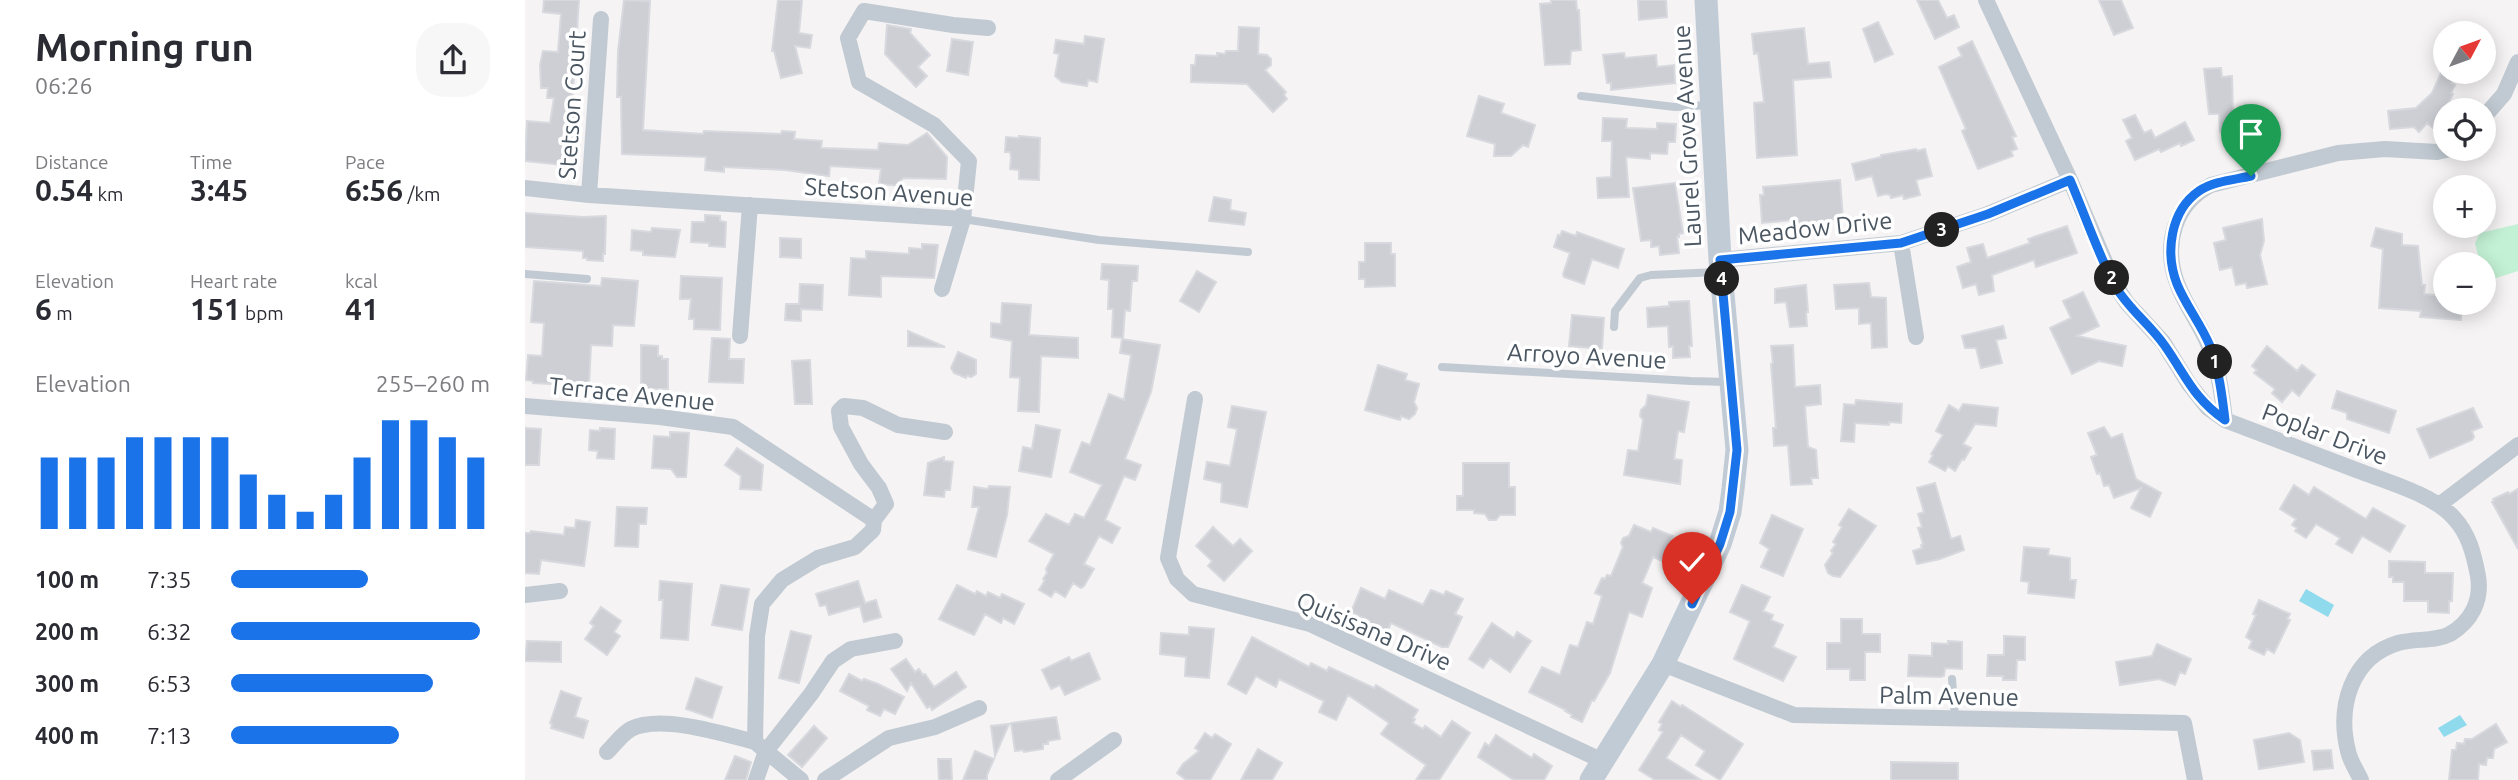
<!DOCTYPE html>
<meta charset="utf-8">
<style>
body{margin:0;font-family:Ubuntu,sans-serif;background:#f7f7f7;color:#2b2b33;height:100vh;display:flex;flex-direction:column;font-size:26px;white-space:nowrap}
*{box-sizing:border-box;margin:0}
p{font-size:23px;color:#7c7c81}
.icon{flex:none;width:38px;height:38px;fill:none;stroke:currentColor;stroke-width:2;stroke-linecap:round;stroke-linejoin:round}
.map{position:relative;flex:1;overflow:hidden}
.sheet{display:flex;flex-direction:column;background:#fff;width:525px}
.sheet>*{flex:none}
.needle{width:46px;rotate:49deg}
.fabs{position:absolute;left:1908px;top:21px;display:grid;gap:14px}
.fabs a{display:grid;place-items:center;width:63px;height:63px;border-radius:50%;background:#fff;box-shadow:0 4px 18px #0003;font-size:35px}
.pin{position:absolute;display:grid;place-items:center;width:60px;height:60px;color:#fff;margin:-72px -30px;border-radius:50% 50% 50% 0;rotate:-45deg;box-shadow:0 0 7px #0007}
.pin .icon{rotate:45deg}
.km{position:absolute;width:35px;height:35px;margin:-18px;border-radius:50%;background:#222;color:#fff;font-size:19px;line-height:35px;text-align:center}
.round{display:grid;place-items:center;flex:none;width:74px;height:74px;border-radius:28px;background:#f7f7f7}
.headline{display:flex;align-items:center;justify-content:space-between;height:119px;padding:0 35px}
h1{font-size:38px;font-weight:700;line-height:52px}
.metrics{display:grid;grid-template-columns:repeat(3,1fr);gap:10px;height:119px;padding:7px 35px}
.metrics div{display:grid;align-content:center}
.metrics b{font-size:30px;font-weight:700}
.metrics small{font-size:19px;font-weight:400}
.metrics p{font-size:19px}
.chart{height:196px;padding:14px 35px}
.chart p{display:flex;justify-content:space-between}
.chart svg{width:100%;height:126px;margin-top:7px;stroke:#1a73e8;stroke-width:6}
ul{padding:0 35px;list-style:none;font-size:23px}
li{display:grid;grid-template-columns:112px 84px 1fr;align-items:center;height:52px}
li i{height:18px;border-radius:9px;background:#1a73e8}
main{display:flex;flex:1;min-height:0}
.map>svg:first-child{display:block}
.green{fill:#c3f1d5}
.water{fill:#90daee}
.building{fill:#cdcfd5;stroke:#d7d9de;stroke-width:2}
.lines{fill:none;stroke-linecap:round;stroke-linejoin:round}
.lane{stroke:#c1cad2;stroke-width:8}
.street{stroke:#c1cad2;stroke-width:16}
.secondary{stroke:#c1cbd6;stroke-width:23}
.route-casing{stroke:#fff;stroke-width:14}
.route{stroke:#1a73e8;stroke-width:9}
.labels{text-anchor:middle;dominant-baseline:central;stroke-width:7;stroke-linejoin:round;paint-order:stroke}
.street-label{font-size:24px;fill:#4a5661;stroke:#fff}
</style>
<main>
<section class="sheet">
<div class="headline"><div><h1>Morning run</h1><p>06:26</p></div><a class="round"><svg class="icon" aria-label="share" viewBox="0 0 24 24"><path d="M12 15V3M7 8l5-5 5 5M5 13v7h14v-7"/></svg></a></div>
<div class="metrics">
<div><p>Distance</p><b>0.54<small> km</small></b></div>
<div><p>Time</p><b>3:45</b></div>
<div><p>Pace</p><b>6:56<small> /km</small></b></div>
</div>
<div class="metrics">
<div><p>Elevation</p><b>6<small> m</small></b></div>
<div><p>Heart rate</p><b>151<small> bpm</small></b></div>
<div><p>kcal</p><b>41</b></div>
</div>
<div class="chart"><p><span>Elevation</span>255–260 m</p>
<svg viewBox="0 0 160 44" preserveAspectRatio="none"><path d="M5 44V19M15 44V19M25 44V19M35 44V12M45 44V12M55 44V12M65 44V12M75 44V25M85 44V32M95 44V38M105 44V32M115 44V19M125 44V6M135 44V6M145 44V12M155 44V19"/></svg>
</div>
<ul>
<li><b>100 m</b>7:35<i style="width:53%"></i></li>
<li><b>200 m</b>6:32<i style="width:96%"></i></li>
<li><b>300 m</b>6:53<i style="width:78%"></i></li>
<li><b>400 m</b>7:13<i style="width:65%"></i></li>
</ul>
</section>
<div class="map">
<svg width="1993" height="780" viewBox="0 0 1993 780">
<rect width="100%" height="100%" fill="#f5f3f3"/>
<path class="green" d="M1993,224V271L1965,280L1958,274V264H1955L1950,243L1955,233Z"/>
<path class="water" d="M1781,589L1809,605L1803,617L1774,601Z
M1935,715L1942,725L1919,737L1913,728Z"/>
<path class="building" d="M19,0H54L47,107H56L55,123L50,122L47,166L0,161L2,121L25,123L29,98H22L23,88H16L15,65L18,51L33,52L36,14L18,12Z
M99,0L125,1L118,130L178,134L179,131L256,134L257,131L270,132L269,139L297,141L296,148L353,150L354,143L383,145L402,133L422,157L421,179L379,178L376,180V186L354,184L356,169L305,166L304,176L260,170L199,167V172L180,170L181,157L97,154L96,97H92L93,51Z
M253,0H277L274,33L287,35L285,48L270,46L277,73L256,78L249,51H247Z
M1026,0H1051L1052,10H1054L1056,50L1046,51L1045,64L1020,65L1015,4L1026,3Z
M1113,0H1141L1142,17L1114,20Z
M1392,0H1413L1422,18L1429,15L1434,27L1410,39Z
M1574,0H1596L1608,28L1589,35Z
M1353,22L1368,54L1350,62L1338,29Z
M362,25L386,29L385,33L405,55L393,67L402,76L391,87L360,54Z
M714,27L734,28L733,54L742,55L746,59V65L740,70L761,92L759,95L762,99L748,112L722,84L666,82V65H670L671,55L692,56V53L700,54L701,51H713Z
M1279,28L1283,64L1304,62L1306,77L1268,80L1272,155L1232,158L1229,103L1239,102L1233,53L1229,54L1227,34Z
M560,36L579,39L572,82L563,80L562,86L537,82L530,76L534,54L529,53L531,40L559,44Z
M427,39L448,42L443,75L422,71Z
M1447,41L1491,136L1487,137L1492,149L1486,151L1488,156L1453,169L1437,131L1441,129L1414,67L1437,56L1433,48Z
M1099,53L1100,58L1131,55L1132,67L1149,65L1150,83L1086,90V83H1082L1078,55Z
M1696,68L1697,77L1707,76L1708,114L1717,113V131L1695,132L1694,114H1684L1679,69Z
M1931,72L1926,83L1930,85L1926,93L1928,94L1920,110V120L1910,130L1902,123L1894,132L1889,127L1865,129L1863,111L1891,108L1907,93L1916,73Z
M954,96L979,104L976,113L1010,125L1003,147L998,145L986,156H969L970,144L942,136Z
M1610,115L1619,133L1626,130L1630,138L1660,122L1669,140L1656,146L1655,143L1636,152L1634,149L1610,160L1601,141L1607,138L1598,120Z
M1078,118L1102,119L1101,128L1132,129V123L1151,124L1150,142H1143L1142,154L1125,153V159L1101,157L1104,197L1073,198L1072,178L1086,177L1087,141H1077Z
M494,136L515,138L514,180L494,179V170L485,169L486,157L485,152H480L481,137L494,138Z
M1391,149L1392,151L1400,149L1407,176L1391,180L1395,195L1379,199L1378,195L1366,198L1365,195L1361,194L1353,196L1347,176L1331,180L1327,164L1356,157V155Z
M1315,180L1318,218L1267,225V220L1237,223L1235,195H1239L1238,187Z
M1150,183L1158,233L1154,234V237H1152L1154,253L1135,255L1134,246L1126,247V240L1116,241L1108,188Z
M689,197L706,200L705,210L721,213L719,225L684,221Z
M0,213L58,217L81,216L80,254H78V261L62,260V258H58V251L0,247Z
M180,215L195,216V221L201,222L200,247L184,246V243L166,242L167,222H180Z
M1737,219L1739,241L1735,255L1742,284L1722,288L1721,283L1711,285L1707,267L1695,270L1689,243L1701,240L1698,228Z
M1542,226L1552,253L1511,267L1509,260L1467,275L1469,291L1454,295L1451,284L1438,288L1432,267L1446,262L1442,248L1458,244L1462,258L1505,243L1503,239Z
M127,228L155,230L150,257L118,255V251L106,250L107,230L126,232Z
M1851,228L1877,234V245L1893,246L1897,285H1900L1899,294L1920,296V303H1937L1936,320L1895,317L1896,311L1854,308L1858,249L1846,246Z
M1037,231L1051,236L1052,232L1099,249L1093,268L1067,259L1059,284L1039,277L1038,274L1045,253L1029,247L1033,235L1035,236Z
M255,238L276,239V258L255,257Z
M840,243H866V254H870V286L840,287V279H834V262H840Z
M397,244L413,245L409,278L356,276V297L324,295L326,258L341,259V251L384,254V248L397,249Z
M577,264L613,266L612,281H607L605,311L600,310L598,338L587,337L588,309H583L584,280L576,279Z
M672,271L691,282L674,312L655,301Z
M156,276L197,278L195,330L169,329V319H164L166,299H155Z
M77,278L113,281L109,326L88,325L87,346L66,345L64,386L8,383V381L1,380L3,355L17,356L19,323L6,322L9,281L76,286Z
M1344,283L1346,297L1361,298L1362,347L1347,348L1346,323L1334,324V308L1311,309L1309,285Z
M275,284L298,285L297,310L276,309V321L260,320L261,304H274Z
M1281,285L1283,312H1281L1282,326L1265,327L1261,302L1250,303V289Z
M1558,292L1574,326L1552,336L1601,346L1597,366L1574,361L1547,374L1525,328L1546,318L1538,301Z
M1164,301L1167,346H1164L1165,357L1148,358V346L1144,347L1143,326L1123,327L1122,308L1144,306V302Z
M477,303L506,305L504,335L553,338V358L516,356L514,412L493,411L495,378L485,377L487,341L466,337V323L476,324Z
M1047,315L1079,318L1077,349L1044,346Z
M1478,326L1481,338L1471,340L1477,363L1456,368L1451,348H1440L1437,336Z
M383,331L420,347L383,346Z
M187,338L205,339L204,359H219L218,383L184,382Z
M597,339L635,345L626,392L600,459L616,465L610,480L599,476L580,520L595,528L587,543L574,536L559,564L569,569L559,586L556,588L548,583L540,597L530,591L526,597L514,590L520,580L518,579L522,573L521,569L529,554L504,541L521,514L544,525L550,514L559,518L577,485L545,472L557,442L565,445L584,394L599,400L606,355L595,353Z
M116,345L133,346V356H137V359H143V389H116Z
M1268,345L1270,387L1295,385L1296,404L1280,406L1283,447L1291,450L1293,478H1286L1287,484L1266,485L1263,445L1249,446L1248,428H1251L1246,364L1248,363L1246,346Z
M1742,346L1772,371L1777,365L1790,375L1774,396L1767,390L1757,402L1747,393L1750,389L1729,373L1732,370L1727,366Z
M433,352L451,360V374L446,377L442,375L441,378L429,373L426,368Z
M285,360L287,404H270L267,361Z
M853,365L882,374L880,380L894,384L889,402L892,408L890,414L884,419L876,416L875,420L840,410Z
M1812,391L1871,411L1864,433L1822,419V413L1807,408Z
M1123,395L1164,402L1159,432L1153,431L1149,459L1157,460L1155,484L1099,475L1103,450L1113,451L1118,420L1115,416L1116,410L1121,405Z
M1331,400L1377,404L1376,423L1364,422V425L1330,423L1329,442L1316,441L1319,404L1330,405Z
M1438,404L1473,408L1471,426L1450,424L1438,444L1446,448L1439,460L1437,459L1430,471L1423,466L1420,471L1404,462L1408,455L1406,454L1418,435L1411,431L1424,405L1434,411Z
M707,406L741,412L722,507L696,502L697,483L679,479L682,462L705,466L712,429L703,427Z
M1948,408L1957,427L1947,431L1949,437L1947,440L1905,458L1892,429Z
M511,425L535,430L526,477L494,471L498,447L507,449Z
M1579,427L1586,438L1597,434L1611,479L1636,493L1625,517L1606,508L1616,488L1589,498L1584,485L1579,486L1575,473L1572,474L1566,457L1572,455L1563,433Z
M0,428L16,429L14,465H0Z
M75,428L90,429L89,459L72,458L73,451L64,450L65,430L75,431Z
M145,432L164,433L161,477H152L146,469L127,468L129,436L145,437Z
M212,448L238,465L236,490L215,489L216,476L200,465Z
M419,457V461L428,462L425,490H420L419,497L399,495L403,463Z
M938,463H984V487H990V515H975L971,520H964L960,514L949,513V510H932V496H938Z
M1410,483L1426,539L1435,536L1439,550L1415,559L1392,564L1388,551L1397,548L1396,545L1398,544L1393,528L1397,527L1393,514L1399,512L1392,488Z
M1769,485L1784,495L1789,487L1841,519L1848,508L1880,526L1865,552L1837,536L1827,553L1811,544L1815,538L1791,524L1781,538L1770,531L1772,528L1767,525L1771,519L1755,509Z
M464,486L485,487L482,515L471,557L443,549L454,507H447L449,487L463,489Z
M1993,489V549L1967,502L1969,501L1968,499L1983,492L1984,494Z
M92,507L122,508L121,524H114L113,547L90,546Z
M1324,509L1351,526L1315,577L1308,576L1303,573L1300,565L1308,553L1306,551L1311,544L1308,542L1317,527L1314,525Z
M1247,515L1278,529L1258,576L1236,567L1244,549L1235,543Z
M51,520L65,522L59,566L16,560L14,574L0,573V533H5L6,531L39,535L40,527L50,528Z
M1109,525L1126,532L1128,528L1148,536L1137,561L1128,557L1117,583L1127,588L1117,617L1104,612L1085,673L1069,701L1067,700L1057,722L1046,717L1047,715L1040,711L1041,710L1004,692L1017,667L1035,675L1045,645L1053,647L1062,622L1068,624L1077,596L1070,593L1077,578L1080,579L1082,575L1086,576L1098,547L1096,543L1098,538L1104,536Z
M688,527L708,546L715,539L727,551L699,581L683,566L687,561L671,546Z
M1499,547L1524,549L1523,555L1545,558V580H1551L1549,598L1503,593L1504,582L1496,581Z
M1864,561L1900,562V573H1928L1927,601H1924V613L1903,612V601H1879V582H1868V577H1864Z
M135,581L167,584L163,640L136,638L138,600H134Z
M333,581L340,603L351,600L356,617L339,622L335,606L304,615L301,605L295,606L291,594Z
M196,585L224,589L217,630L187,625Z
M432,585L450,594L452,591L461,596L463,592L475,598L477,594L499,604L489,624L478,618L476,623L460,614L449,635L414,619Z
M1217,585L1245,597L1238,611L1248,615L1246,620L1258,625L1248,647L1271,657L1258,681L1209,659L1225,621L1205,612Z
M836,588L860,599L864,590L898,605L906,590L919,595L921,591L938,599L930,614L937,617L923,647H917L866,623L861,635L843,626L845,621L826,612Z
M1734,600L1765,614L1762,619L1765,620L1749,653L1742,649L1739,655L1724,648L1727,641L1721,637L1731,615L1728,614Z
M76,607L96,621L89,632L95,636L82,655L60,639L69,626L65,623Z
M1316,619H1337V634H1355V652H1340V680H1325V669H1302V643H1316Z
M967,623L989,638L992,632L1006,641L985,672L965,658L958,668L944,659Z
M664,627L689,629L684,678L660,676L661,657L635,654L636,633L664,635Z
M266,631L286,636L274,683L254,678Z
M1479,636L1500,637V660H1492L1491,680H1478V676H1462L1463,655H1479Z
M727,637L784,667L786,663L802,671L804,667L849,688L851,685L893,710L888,718L890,719L888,723L898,729L900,726L916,737L927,721L945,733L914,780H891L901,765L856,734L864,723L823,695L811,720L794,712L799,701L754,679L751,687L731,676L721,694L703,684Z
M2,641L36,642V662L0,661Z
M1423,641L1437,642V669L1420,668L1419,676L1415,677L1383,676L1384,655L1407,656V643L1423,644Z
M1632,644L1666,659L1660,674L1655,672L1650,685L1634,679L1595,685L1591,662L1627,656Z
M564,653L575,679L540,695L535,685L526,689L517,670L544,657L546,661Z
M381,659L390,672L394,669L398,675L400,674L409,687L431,672L441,687L407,710L405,706L402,708L386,683L382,691L366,669Z
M324,674L337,681L339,679L353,684L379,697L370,714L359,709L355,716L342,710L344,706L315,691Z
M171,678L197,687L187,718L161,709Z
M36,691L56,698L50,717L63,721L58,738L26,728L27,724L25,723Z
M1147,701L1156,707L1157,705L1218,744L1195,780L1171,765L1180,751L1156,735L1141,758L1176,780H1130L1114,770L1138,732L1134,730L1137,724L1134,722Z
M531,717L535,739L523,741V744H518V749L499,752L498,750L490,751L486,723Z
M484,724L470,756L466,726Z
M1971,724L1982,742L1969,749L1968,758H1962L1961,765L1954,764L1953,780H1924L1927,750H1931L1932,743L1939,744L1940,739H1947Z
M289,726L302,738L277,767L263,755Z
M680,733L687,738L690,734L706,744L685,780H661L652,773L658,764L674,751L670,748Z
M1764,733L1775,740L1779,762L1734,769L1729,740Z
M971,735L1007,758L1009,754L1027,766L1019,780H989L953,757L960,743L964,746Z
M733,749L757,763L747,780H716Z
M1806,750L1808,768L1789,770L1787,751Z
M450,751L469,759L462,775V780H438Z
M210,756L226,762L221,780H200Z
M413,759H426L427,780H414Z
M1366,762L1433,763V780H1366Z"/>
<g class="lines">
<path class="lane" d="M1056,96L1150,107L1184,105
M438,219L574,240L723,252
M0,274L62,279
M1089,327L1090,311L1115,278L1126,275L1193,272
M917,367L1166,381L1203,382
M1427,679L1430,718"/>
<path class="street" d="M1461,0L1545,180L1590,285L1602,303L1638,342L1664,384L1683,408L1700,420C1745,437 1790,454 1834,471C1863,482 1909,495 1929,518C1944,534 1949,555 1953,576C1957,600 1947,621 1925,634C1910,642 1890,638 1873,643C1826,657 1812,707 1823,751C1825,761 1832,771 1836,780
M1958,118L1979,94L1993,62
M0,188L64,195L438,219
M64,195L76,19
M1376,243L1391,337
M1195,260L1376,243L1463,214L1545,180
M417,289L438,219L444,161L409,125L334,82L323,38L339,11L428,25L463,28
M215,336L225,205
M670,399L643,558L652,579L668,594L785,624L1078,761
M0,406L135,417L208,427L349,520
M1700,420C1697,395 1694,370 1684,346C1675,324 1660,305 1652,283C1638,245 1649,204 1686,185L1813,153L1860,149L1912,152L1925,149
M1914,505L1993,445
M0,595L35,591
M1138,664L1269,715L1659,723L1670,780
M82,752C89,745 98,733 106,729C136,714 199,734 230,742
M231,780L241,751L286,694L308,661L326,649L370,641
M276,780L230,742L232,636L237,604L257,580L293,558L330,547L348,530L349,520L361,504L354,488L336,464L316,427L314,411L319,406L338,408L373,425L420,432
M300,780L364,738L410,727L454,708
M533,780L589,740"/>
<path class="secondary" d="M1066,780L1138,664L1195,544L1205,512L1208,489L1212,450L1195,260L1181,0"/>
</g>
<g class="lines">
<g class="route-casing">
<path id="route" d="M1167,604L1195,544L1205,512L1212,450L1195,260L1376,243L1463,214L1545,180C1560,215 1572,251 1589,284C1602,308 1625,324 1640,346C1661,376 1669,399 1700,420C1697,395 1694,370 1685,346C1676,324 1661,306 1652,284C1640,253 1645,211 1674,191C1689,181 1708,180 1726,176"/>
</g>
<use href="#route" class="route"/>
</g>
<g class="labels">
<g class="street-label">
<text transform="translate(47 105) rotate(-86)">Stetson Court</text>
<text transform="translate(1162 136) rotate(-93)">Laurel Grove Avenue</text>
<text transform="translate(364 192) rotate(4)">Stetson Avenue</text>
<text transform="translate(1290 228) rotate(-6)">Meadow Drive</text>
<text transform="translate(1062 356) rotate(3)">Arroyo Avenue</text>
<text transform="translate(107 394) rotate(6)">Terrace Avenue</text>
<text transform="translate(1800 434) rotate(21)">Poplar Drive</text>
<text transform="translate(849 631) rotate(23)">Quisisana Drive</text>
<text transform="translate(1424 696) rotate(1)">Palm Avenue</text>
</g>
</g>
</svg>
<div class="fabs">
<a><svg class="needle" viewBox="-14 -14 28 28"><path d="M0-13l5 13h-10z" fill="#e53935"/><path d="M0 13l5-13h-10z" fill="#7c7c81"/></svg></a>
<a><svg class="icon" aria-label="locate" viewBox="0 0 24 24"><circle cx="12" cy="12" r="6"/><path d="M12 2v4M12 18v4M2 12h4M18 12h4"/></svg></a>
<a>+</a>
<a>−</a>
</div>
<div class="pin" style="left:1726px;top:176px;background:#1e9e55"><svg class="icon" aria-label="arrive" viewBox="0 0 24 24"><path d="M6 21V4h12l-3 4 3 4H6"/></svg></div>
<div class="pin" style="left:1167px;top:604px;background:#d93025"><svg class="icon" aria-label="check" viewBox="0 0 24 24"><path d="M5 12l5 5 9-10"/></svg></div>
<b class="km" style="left:1690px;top:362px">1</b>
<b class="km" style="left:1587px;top:278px">2</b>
<b class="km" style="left:1417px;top:230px">3</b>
<b class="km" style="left:1197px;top:279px">4</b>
</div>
</main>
